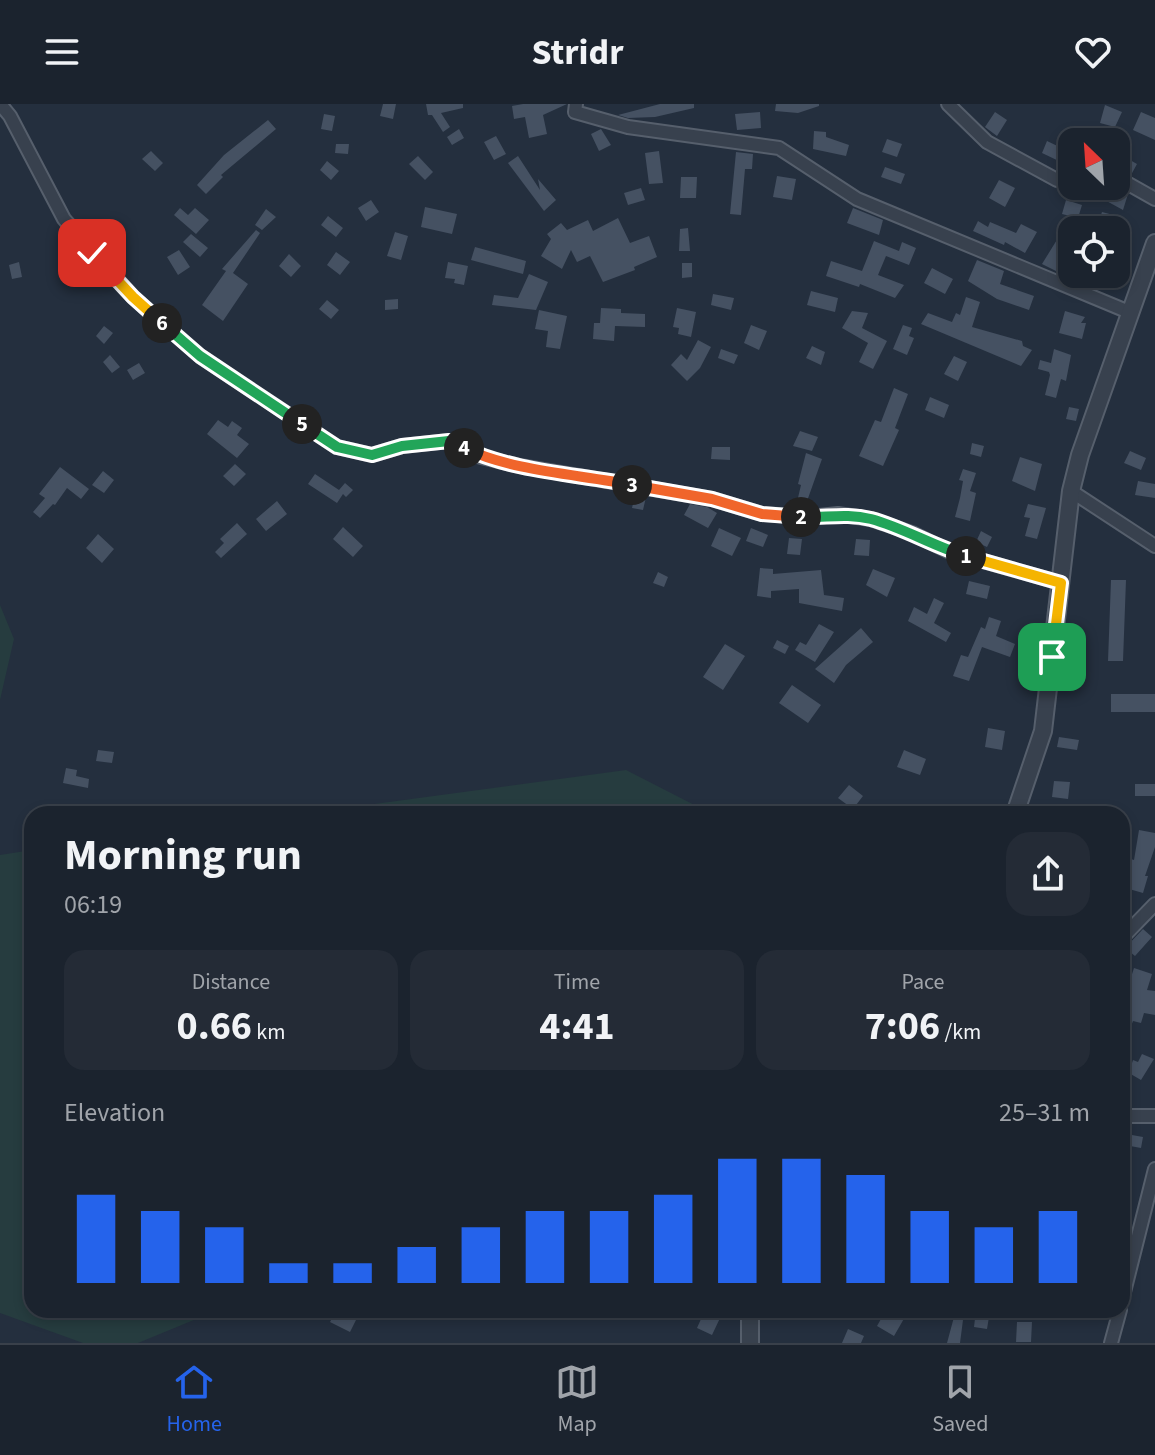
<!DOCTYPE html>
<meta charset="utf-8">
<style>
body{margin:0;font-family:"Source Sans 3",sans-serif;background:#242b36;color:#f1f3f6;height:100vh;display:flex;flex-direction:column;font-size:30px;white-space:nowrap}
*{box-sizing:border-box;margin:0}
p{font-size:26px;color:#a0a4aa}
.icon{flex:none;width:44px;height:44px;fill:none;stroke:currentColor;stroke-width:2;stroke-linecap:round;stroke-linejoin:round}
.map{position:relative;flex:1;overflow:hidden}
.panel{position:absolute;left:24px;top:702px;width:1106px;height:512px;display:flex;flex-direction:column;background:#1b232e;border-radius:24px;box-shadow:0 4px 12px #0003,0 0 0 2px #39404a}
.panel>*{flex:none}
.needle{width:52px;rotate:335deg}
.controls{position:absolute;left:1058px;top:24px;display:grid;gap:16px}
.controls a{display:grid;place-items:center;width:72px;height:72px;border-radius:16px;background:#1b232e;box-shadow:0 4px 12px #0003,0 0 0 2px #39404a;font-size:40px}
.pin{position:absolute;display:grid;place-items:center;width:68px;height:68px;color:#fff;margin:-34px;border-radius:16px;box-shadow:0 4px 12px #0006}
.km{position:absolute;width:40px;height:40px;margin:-20px;border-radius:50%;background:#222;color:#fff;font-size:22px;line-height:40px;text-align:center}
.round{display:grid;place-items:center;flex:none;width:84px;height:84px;border-radius:24px;background:#242b36}
.headline{display:flex;align-items:center;justify-content:space-between;height:136px;padding:0 40px}
h1{font-size:44px;font-weight:700;line-height:60px}
.figures{display:grid;grid-template-columns:repeat(3,1fr);gap:12px;height:136px;padding:8px 40px}
.figures div{display:grid;align-content:center;border-radius:20px;background:#242b36;text-align:center}
.figures b{font-size:40px;font-weight:700}
.figures small{font-size:22px;font-weight:400}
.figures p{font-size:22px}
.chart{height:224px;padding:16px 40px}
.chart p{display:flex;justify-content:space-between}
.chart svg{width:100%;height:144px;margin-top:8px;stroke:#2563eb;stroke-width:6}
header{display:flex;justify-content:space-between;align-items:center;height:104px;padding:0 40px;background:#1b232e;font-size:36px;font-weight:700}
.menu{display:flex;justify-content:space-around;align-items:center;height:112px;border-top:2px solid #39404a;background:#1b232e;font-size:22px;color:#a0a4aa}
.menu a{display:grid;justify-items:center;gap:4px}
.menu .on{color:#2563eb}
.map>svg:first-child{display:block}
.green{fill:#263c3f}
.building{fill:#455162}
.lines{fill:none;stroke-linecap:round;stroke-linejoin:round}
.minor-casing{stroke:#565f6c;stroke-width:16}
.tertiary-casing{stroke:#565f6c;stroke-width:20}
.minor{stroke:#38414e;stroke-width:12}
.tertiary{stroke:#38414e;stroke-width:16}
.split-1-casing{stroke:#fff;stroke-width:16}
.split-2-casing{stroke:#fff;stroke-width:16}
.split-3-casing{stroke:#fff;stroke-width:16}
.split-4-casing{stroke:#fff;stroke-width:16}
.split-5-casing{stroke:#fff;stroke-width:16}
.split-6-casing{stroke:#fff;stroke-width:16}
.split-7-casing{stroke:#fff;stroke-width:16}
.split-1{stroke:#f5b400;stroke-width:10}
.split-2{stroke:#22a559;stroke-width:10}
.split-3{stroke:#f0652b;stroke-width:10}
.split-4{stroke:#f0652b;stroke-width:10}
.split-5{stroke:#22a559;stroke-width:10}
.split-6{stroke:#22a559;stroke-width:10}
.split-7{stroke:#f5b400;stroke-width:10}
</style>
<header><svg class="icon" aria-label="menu" viewBox="0 0 24 24"><path d="M4 6h16M4 12h16M4 18h16"/></svg>Stridr<svg class="icon" aria-label="heart" viewBox="0 0 24 24"><path d="M12 20l-8-8c-3-5 5-10 8-4 3-6 11-1 8 4z"/></svg></header>
<div class="map">
<svg width="1155" height="1239" viewBox="0 0 1155 1239">
<rect width="100%" height="100%" fill="#242f3e"/>
<path class="green" d="M0,501L14,535L0,596Z
M626,666L712,710H300Z
M32,746V1206H218L138,1239H83L0,1209V751Z"/>
<path class="building" d="M383,0H396L393,15L380,12Z
M426,0H463V4L441,9L450,23L443,28L432,11H428Z
M523,0H567L543,11L547,30L529,34L525,13L514,15L512,2Z
M660,0H694V4L655,13L628,14L618,11Z
M776,0H819V2L798,9L775,7Z
M1105,1L1122,8L1115,23L1100,19Z
M760,8L761,24L737,26L735,10Z
M995,8L1007,16L997,32L985,23Z
M1141,8L1155,14V36L1133,26Z
M324,10L335,12L332,27L321,25Z
M268,16L276,25L221,71L223,73L206,90L197,81L224,51Z
M459,25L464,34L452,41L447,33Z
M601,25L611,41L599,47L591,30Z
M814,27L826,28V33L849,41L846,52L813,45Z
M496,32L506,50L494,56L484,38Z
M887,35L902,40L897,53L882,48Z
M1047,37L1068,47L1063,59L1042,49Z
M336,40H349L348,50L335,49Z
M151,47L163,59L155,67L142,55Z
M659,47L663,79L649,80L645,49Z
M736,48L753,50L752,65H745L741,111L730,110Z
M1116,48L1137,60L1131,71L1116,64Z
M418,52L433,68L425,76L409,60Z
M518,52L540,86L538,75L556,96L544,107L508,59Z
M327,57L339,67L331,76L320,66Z
M885,63L905,70L901,80L881,73Z
M777,72L796,75L792,96L773,93Z
M681,73H697L696,94H680Z
M999,76L1015,84L1005,103L989,94Z
M1079,82H1101L1128,90L1123,106Z
M641,84L645,96L628,101L624,89Z
M371,96L379,108L366,117L358,104Z
M1066,96L1082,101L1078,114L1062,110Z
M425,103L457,110L452,130L421,123Z
M180,104L188,111L195,104L209,116L196,130L174,111Z
M853,104L883,116L879,131L847,119Z
M266,105L276,113L262,126L255,121Z
M1102,108L1121,113L1117,126H1096Z
M328,112L343,124L336,133L321,121Z
M618,114L630,139L649,132L657,153L634,163L635,166L603,178L590,152L577,158L571,146L562,165L541,152L551,135L547,130L561,119L567,126L588,116L593,127Z
M978,117L988,123L990,118L1016,129L1021,120L1037,128L1025,149L1005,138L1004,141L973,127Z
M688,124L690,147H679L680,125Z
M256,126L260,129L233,169L248,180L223,217L202,201L226,167L222,165Z
M1063,126L1072,131L1066,148L1072,152V156L1064,171L1042,160Z
M395,128L408,132L401,156L387,152Z
M191,130L208,144L200,153L183,138Z
M874,137L899,147L902,138L916,144L909,161L886,152L878,171L904,181L895,194L860,180L859,183L826,172L831,157L862,167Z
M475,143L526,157L523,170L471,156Z
M179,146L190,163L178,171L167,153Z
M336,148L350,158L340,171L327,161Z
M289,150L301,162L291,173L279,162Z
M977,156L1004,167L1000,180L1034,192L1029,206L997,195L968,177Z
M19,158L22,173L12,175L9,161Z
M448,158L468,162L464,181L454,179L455,175L445,174Z
M682,159H692V173L682,174Z
M932,164L953,175L945,190L924,179Z
M529,170L548,178L536,206L492,201L494,191L518,194Z
M811,187L838,194L835,208L807,201Z
M713,190L734,194L731,206L711,201Z
M966,193L980,198L972,223L1022,237L1023,242L1032,246L1021,262L921,220L928,209L952,218L956,209L960,211Z
M398,195V205L385,206V196Z
M327,196L339,206L331,215L319,205Z
M601,204L621,205V209L645,210V223L615,222L614,237L593,235L594,219H600Z
M677,204L696,208L691,233L678,230L679,224L673,223Z
M539,206L567,212L560,245L546,243L548,227L535,225Z
M852,207L868,209L862,224L887,237L873,265L859,258L868,239L842,224Z
M1065,207L1085,213L1081,219H1086L1082,235L1059,229Z
M751,221L767,227L759,246L744,239Z
M903,221L912,224L909,232L914,234L907,251L893,245Z
M104,222L113,229L104,240L96,232Z
M698,236L711,243L700,264L687,277L671,261L681,250L687,256Z
M812,242L825,248L821,261L806,254Z
M721,245L738,251L734,260L718,254Z
M1054,245L1071,251L1066,277L1061,275L1056,294L1045,291L1050,271L1049,268L1038,265L1040,256L1051,259Z
M110,251L120,263L112,269L103,258Z
M954,252L967,258L958,277L944,270Z
M139,259L145,269L133,276L127,266Z
M894,284L908,290L895,324L899,326L883,362L859,352L875,316L881,318Z
M930,293L949,301L944,314L925,306Z
M1069,303L1079,305L1076,317L1066,315Z
M218,316L228,323L232,317L242,324L237,331L249,340L237,354L207,330Z
M800,327L818,333L812,347L793,342Z
M972,339L984,342L981,353L970,350Z
M712,343H730V356L711,355Z
M1130,347L1146,354L1141,366L1124,359Z
M806,349L822,355L806,400L797,398L801,381L798,380Z
M1020,353L1042,360L1035,387L1012,377Z
M235,360L246,370L234,382L223,372Z
M60,363L89,385L81,395L67,384L55,401L53,400L40,414L33,408L45,394L39,390Z
M963,365L976,369L970,387L976,389L970,417L955,413L960,394L963,377L959,376Z
M103,367L114,376L104,389L92,381Z
M315,370L339,386L345,379L353,386L346,393L343,390L337,399L308,380Z
M1138,377L1155,380V394L1135,391Z
M635,391L646,393L643,406L632,404Z
M277,397L287,410L266,427L256,415Z
M690,400L707,403L717,409L708,424L684,411Z
M1028,400L1046,404L1037,435L1025,432L1030,414L1024,413Z
M237,419L247,430L221,454L215,448L224,439L220,435Z
M343,423L363,442L353,453L333,435Z
M719,424L741,434L732,452L711,442Z
M751,424L768,431L763,443L746,437Z
M981,427L992,433L987,443L976,438Z
M98,430L114,445L102,459L86,444Z
M789,434L802,435L800,451L787,450Z
M856,435L870,436L869,452L854,451Z
M760,464L773,465V470L821,466L824,491L844,494L842,507L799,499V485L771,487V494L757,492Z
M873,465L895,474L887,493L866,481Z
M658,468L668,473L664,483L653,479Z
M1111,476H1126L1123,557H1108Z
M969,477L990,482L987,495L966,490Z
M934,494L944,499L934,519L951,529L946,538L908,517L914,503L927,510Z
M989,513L1001,517L996,532L1015,540L1010,553L982,543L969,577L953,572L961,551L968,553L981,523L985,525Z
M819,520L834,528L815,558L795,546L800,538L806,541Z
M861,524L873,538L846,561L834,579L815,565Z
M777,536L789,542L785,550L773,544Z
M725,540L745,552L723,586L703,573Z
M792,581L821,601L808,619L779,599Z
M1111,590H1155V608H1111Z
M988,624L1005,627L1002,646L985,643Z
M1059,633L1079,636L1077,646L1057,643Z
M98,646L114,648L112,659L96,657Z
M904,646L926,655L920,671L897,663Z
M66,664L77,666L76,672L89,675L88,684L63,679Z
M1054,677L1070,678L1068,695L1052,693Z
M1135,680H1155V692H1135Z
M849,681L863,692L853,705L838,694Z
M1139,726L1155,729V743L1145,772H1148L1143,789L1122,783V752L1134,756Z
M1143,825L1152,833L1135,852L1125,844Z
M1134,864L1152,870L1147,886L1155,887V911L1144,909L1141,919L1133,917L1123,943L1122,901Z
M1142,950L1154,955L1141,976L1122,965V953L1132,959L1133,956L1138,958Z
M1132,1031L1143,1033L1141,1044L1130,1042Z
M336,1206H346L358,1212L350,1228L330,1218Z
M705,1206L721,1212L712,1231L697,1224Z
M886,1206H909L894,1232L877,1222Z
M976,1206L990,1207L987,1225L974,1223Z
M954,1213L963,1216L960,1239H947Z
M1017,1218H1032L1031,1238H1016Z
M848,1225L864,1232L861,1239H842Z"/>
<g class="lines">
<g class="minor-casing">
<path id="minor" d="M0,0L10,12L64,115L133,193L200,252L337,343L372,351L402,342L449,337L481,353L520,362L712,395L762,410L810,413L838,410L870,415L912,429L948,447L1061,479
M576,0L575,8L628,23L779,44L857,95L1129,208
M948,0L987,38L1057,76L1072,71
M1116,73L1155,95
M1071,387L1155,442
M1122,834L1155,800
M1122,1012H1155
M1122,1196L1155,1065
M1111,1239L1120,1206"/>
</g>
<g class="tertiary-casing">
<path id="tertiary" d="M1015,710L1043,627L1071,387L1080,351L1155,139
M750,1239V1206"/>
</g>
<use href="#minor" class="minor"/>
<use href="#tertiary" class="tertiary"/>
</g>
<g class="lines">
<g class="split-1-casing">
<path id="split-1" d="M966,452L1061,479L1052,553"/>
</g>
<g class="split-2-casing">
<path id="split-2" d="M801,413C826,414 846,409 871,415C904,424 933,442 966,452"/>
</g>
<g class="split-3-casing">
<path id="split-3" d="M632,381L712,395L762,410L801,413"/>
</g>
<g class="split-4-casing">
<path id="split-4" d="M464,344C515,368 577,370 632,381"/>
</g>
<g class="split-5-casing">
<path id="split-5" d="M302,320L337,343L372,351L402,342L449,337L464,344"/>
</g>
<g class="split-6-casing">
<path id="split-6" d="M162,219L200,252L302,320"/>
</g>
<g class="split-7-casing">
<path id="split-7" d="M92,149L133,193L162,219"/>
</g>
<use href="#split-1" class="split-1"/>
<use href="#split-2" class="split-2"/>
<use href="#split-3" class="split-3"/>
<use href="#split-4" class="split-4"/>
<use href="#split-5" class="split-5"/>
<use href="#split-6" class="split-6"/>
<use href="#split-7" class="split-7"/>
</g>
</svg>
<div class="controls">
<a><svg class="needle" viewBox="-14 -14 28 28"><path d="M0-13l5 13h-10z" fill="#e53935"/><path d="M0 13l5-13h-10z" fill="#a0a4aa"/></svg></a>
<a><svg class="icon" aria-label="locate" viewBox="0 0 24 24"><circle cx="12" cy="12" r="6"/><path d="M12 2v4M12 18v4M2 12h4M18 12h4"/></svg></a>
</div>
<div class="pin" style="left:1052px;top:553px;background:#1e9e55"><svg class="icon" aria-label="arrive" viewBox="0 0 24 24"><path d="M6 21V4h12l-3 4 3 4H6"/></svg></div>
<div class="pin" style="left:92px;top:149px;background:#d93025"><svg class="icon" aria-label="check" viewBox="0 0 24 24"><path d="M5 12l5 5 9-10"/></svg></div>
<b class="km" style="left:966px;top:452px">1</b>
<b class="km" style="left:801px;top:413px">2</b>
<b class="km" style="left:632px;top:381px">3</b>
<b class="km" style="left:464px;top:344px">4</b>
<b class="km" style="left:302px;top:320px">5</b>
<b class="km" style="left:162px;top:219px">6</b>
<section class="panel">
<div class="headline"><div><h1>Morning run</h1><p>06:19</p></div><a class="round"><svg class="icon" aria-label="share" viewBox="0 0 24 24"><path d="M12 15V3M7 8l5-5 5 5M5 13v7h14v-7"/></svg></a></div>
<div class="figures">
<div><p>Distance</p><b>0.66<small> km</small></b></div>
<div><p>Time</p><b>4:41</b></div>
<div><p>Pace</p><b>7:06<small> /km</small></b></div>
</div>
<div class="chart"><p><span>Elevation</span>25–31 m</p>
<svg viewBox="0 0 160 44" preserveAspectRatio="none"><path d="M5 44V17M15 44V22M25 44V27M35 44V38M45 44V38M55 44V33M65 44V27M75 44V22M85 44V22M95 44V17M105 44V6M115 44V6M125 44V11M135 44V22M145 44V27M155 44V22"/></svg>
</div>
</section>
</div>
<nav class="menu">
<a class="on"><svg class="icon" aria-label="home" viewBox="0 0 24 24"><path d="M3 11l9-7 9 7M6 9v11h12V9"/></svg>Home</a>
<a><svg class="icon" aria-label="map" viewBox="0 0 24 24"><path d="M3 6l6-2 6 2 6-2v14l-6 2-6-2-6 2zM9 4v14M15 6v14"/></svg>Map</a>
<a><svg class="icon" aria-label="saved" viewBox="0 0 24 24"><path d="M7 4h10v16l-5-4-5 4z"/></svg>Saved</a>
</nav>
